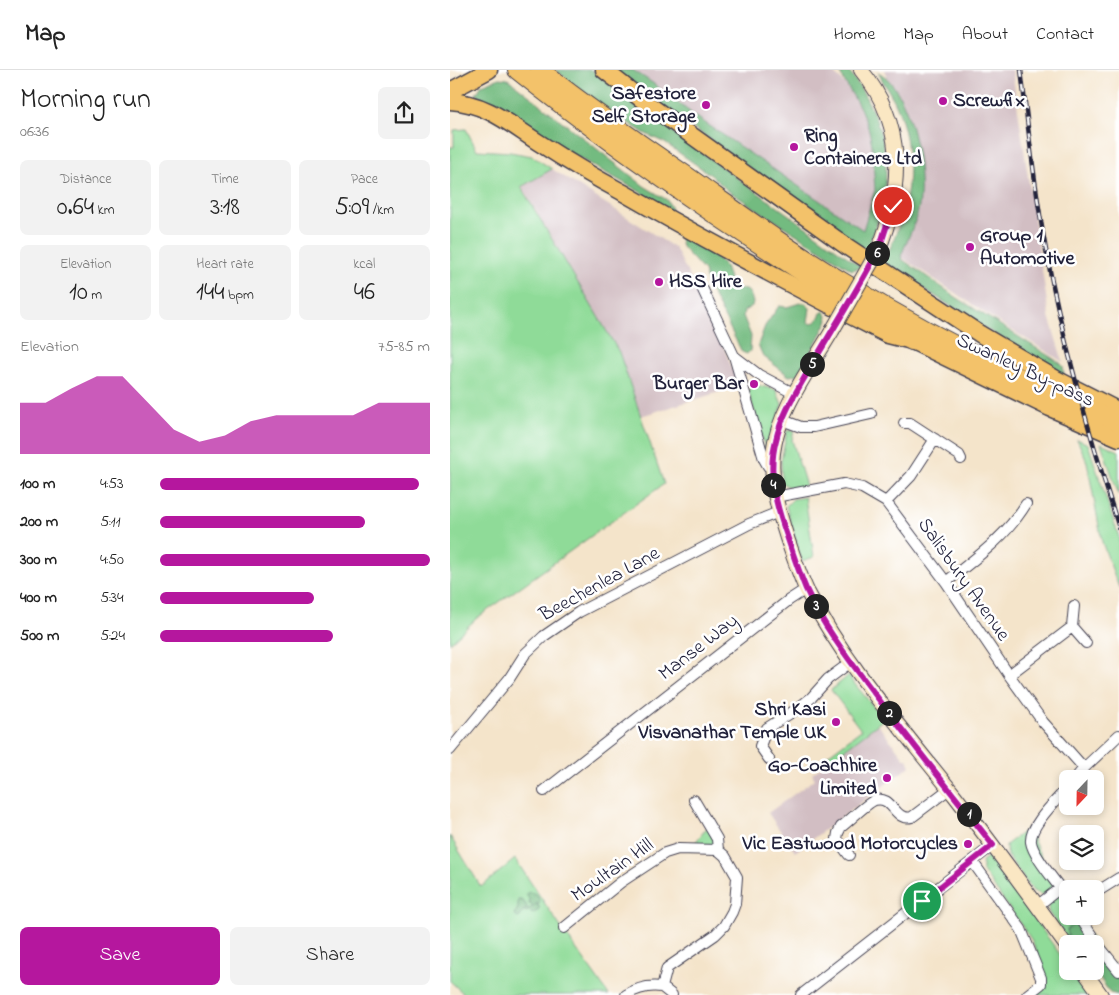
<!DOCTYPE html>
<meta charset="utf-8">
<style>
body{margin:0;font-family:"Indie Flower",sans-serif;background:#f2f2f2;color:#222;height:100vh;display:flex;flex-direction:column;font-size:19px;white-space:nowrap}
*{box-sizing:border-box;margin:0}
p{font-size:16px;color:#767676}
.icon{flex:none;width:28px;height:28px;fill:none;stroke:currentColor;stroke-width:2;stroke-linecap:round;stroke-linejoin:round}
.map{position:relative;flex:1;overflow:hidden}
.sheet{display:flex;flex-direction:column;background:#fff;width:450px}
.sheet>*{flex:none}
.needle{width:32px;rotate:202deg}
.controls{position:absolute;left:609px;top:700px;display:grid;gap:10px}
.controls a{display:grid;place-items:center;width:45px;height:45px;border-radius:8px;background:#fff;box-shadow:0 2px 8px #0003;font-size:25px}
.pin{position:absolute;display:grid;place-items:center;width:42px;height:42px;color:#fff;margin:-21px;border:2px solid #fff;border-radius:50%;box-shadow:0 1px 5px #0007}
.km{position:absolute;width:25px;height:25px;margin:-12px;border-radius:50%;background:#222;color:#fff;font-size:14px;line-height:25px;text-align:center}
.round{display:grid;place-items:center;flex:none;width:52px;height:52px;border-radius:8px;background:#f2f2f2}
.headline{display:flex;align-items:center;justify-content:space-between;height:85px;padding:0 20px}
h1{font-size:28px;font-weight:600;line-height:38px}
.metrics{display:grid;grid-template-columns:repeat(3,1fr);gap:8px;height:85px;padding:5px 20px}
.metrics div{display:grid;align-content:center;border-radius:8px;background:#f2f2f2;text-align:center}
.metrics b{font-size:25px;font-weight:600}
.metrics small{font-size:14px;font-weight:400}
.metrics p{font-size:14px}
.chart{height:140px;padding:10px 20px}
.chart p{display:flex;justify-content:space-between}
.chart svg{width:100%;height:90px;margin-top:5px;fill:#b5179e;opacity:.7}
.cta{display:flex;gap:10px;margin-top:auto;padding:10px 20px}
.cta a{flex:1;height:58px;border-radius:8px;background:#b5179e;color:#fff;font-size:20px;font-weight:600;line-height:58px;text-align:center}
.cta a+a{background:#f2f2f2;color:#222}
ul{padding:0 20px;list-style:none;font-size:16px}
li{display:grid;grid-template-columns:80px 60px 1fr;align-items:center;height:38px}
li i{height:12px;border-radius:6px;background:#b5179e}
header{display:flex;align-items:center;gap:30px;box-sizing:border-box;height:70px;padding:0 25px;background:#fff;border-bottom:1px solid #e0e0e0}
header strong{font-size:24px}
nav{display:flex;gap:28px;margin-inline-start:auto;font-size:18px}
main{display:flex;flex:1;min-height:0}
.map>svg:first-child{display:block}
.industrial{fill:#d2bec3}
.green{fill:#8fdb98;stroke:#587e6a}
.forest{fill:#73bb80;stroke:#4a6e5e}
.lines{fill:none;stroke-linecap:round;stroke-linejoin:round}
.minor-casing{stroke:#423f50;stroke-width:12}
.secondary-casing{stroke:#423f50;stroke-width:16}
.trunk-casing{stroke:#423f50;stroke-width:19}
.motorway-casing{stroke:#423f50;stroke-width:20}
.minor{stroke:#fff;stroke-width:10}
.secondary{stroke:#fae7c3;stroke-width:14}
.trunk{stroke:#f3c26a;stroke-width:16}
.motorway{stroke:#f3c26a;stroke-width:18}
.rail-casing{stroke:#22223b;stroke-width:4.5}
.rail{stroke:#fff;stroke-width:2.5;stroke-dasharray:8;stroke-linecap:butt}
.secondary-bridge-casing{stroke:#423f50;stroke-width:16;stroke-linecap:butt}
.secondary-bridge{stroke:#fae7c3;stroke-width:14}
.route-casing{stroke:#fff;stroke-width:10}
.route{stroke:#b5179e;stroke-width:6}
.poi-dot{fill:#b5179e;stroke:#fff;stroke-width:2}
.labels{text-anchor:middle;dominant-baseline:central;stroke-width:5;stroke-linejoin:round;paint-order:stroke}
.poi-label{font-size:20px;font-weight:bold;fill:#22223b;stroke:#fff;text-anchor:end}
.street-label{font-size:20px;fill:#22223b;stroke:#fff}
</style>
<header>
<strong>Map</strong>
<nav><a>Home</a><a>Map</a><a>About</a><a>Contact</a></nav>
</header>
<main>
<section class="sheet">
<div class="headline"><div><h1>Morning run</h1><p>06:36</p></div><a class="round"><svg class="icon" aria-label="share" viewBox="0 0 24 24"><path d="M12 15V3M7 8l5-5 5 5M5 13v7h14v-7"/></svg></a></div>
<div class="metrics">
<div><p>Distance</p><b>0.64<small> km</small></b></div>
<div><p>Time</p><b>3:18</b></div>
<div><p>Pace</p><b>5:09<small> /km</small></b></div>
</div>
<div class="metrics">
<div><p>Elevation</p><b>10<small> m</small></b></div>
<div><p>Heart rate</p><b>144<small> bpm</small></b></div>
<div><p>kcal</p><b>46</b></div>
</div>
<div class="chart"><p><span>Elevation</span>75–85 m</p>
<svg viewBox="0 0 160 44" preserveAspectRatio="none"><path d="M0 44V19L10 19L20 12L30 6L40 6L50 19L60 32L70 38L80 35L90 28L100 25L110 25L120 25L130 25L140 19L150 19L160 19V44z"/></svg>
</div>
<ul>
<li><b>100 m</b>4:53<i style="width:96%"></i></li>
<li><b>200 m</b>5:11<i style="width:76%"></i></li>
<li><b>300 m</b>4:50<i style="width:100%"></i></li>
<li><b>400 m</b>5:34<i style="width:57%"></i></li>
<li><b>500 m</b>5:24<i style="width:64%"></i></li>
</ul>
<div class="cta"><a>Save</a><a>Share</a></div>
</section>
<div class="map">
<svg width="669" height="925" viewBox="0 0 669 925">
<rect width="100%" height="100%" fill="#fff"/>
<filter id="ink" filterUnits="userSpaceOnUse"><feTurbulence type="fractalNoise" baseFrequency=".02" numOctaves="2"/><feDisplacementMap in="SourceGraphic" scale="10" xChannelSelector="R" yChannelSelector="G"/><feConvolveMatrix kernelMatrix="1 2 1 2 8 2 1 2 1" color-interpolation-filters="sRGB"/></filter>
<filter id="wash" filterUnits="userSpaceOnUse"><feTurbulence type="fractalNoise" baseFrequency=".0096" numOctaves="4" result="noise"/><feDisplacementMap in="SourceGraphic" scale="20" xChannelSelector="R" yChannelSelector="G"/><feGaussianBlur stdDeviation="1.12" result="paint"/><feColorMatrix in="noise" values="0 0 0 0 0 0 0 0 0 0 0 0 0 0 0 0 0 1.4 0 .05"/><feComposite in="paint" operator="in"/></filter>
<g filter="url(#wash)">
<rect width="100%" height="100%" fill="#f4e4ca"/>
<path class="industrial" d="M183,0H380L399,17L410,38L419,60L422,75L425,120L413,160L245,46L204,14Z
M434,0H562L599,246L613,292L547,251L451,187L469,136L449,24L438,9Z
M102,99L225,178L265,256L289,316L191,346L169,282L72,117Z
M427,654L455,689H457L460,696L345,782L318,743L365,709L362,704Z"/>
<path class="green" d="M16,59L27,80L60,82L82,86L102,99L71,117L169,282L214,414L27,548L0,573V77H4V60Z
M307,315L326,320L332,334L317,384L298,320Z
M344,360L342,370L356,416L341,418L332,413L331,391L337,361Z
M627,369L638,374L669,467V518L652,472L637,392Z
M651,373L669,381V426Z
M355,427L364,487L352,491L336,436L343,429Z
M398,606L434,649L373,696L370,691L411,660L381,620Z
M583,754L580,762L603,815L600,821L593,825L583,821L557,785L556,775Z
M259,755L268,780L240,779Z
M0,766L31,817L65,789L110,856L159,925H15L0,911Z
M539,786L617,894L618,901H622L640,925H583L592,917L587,889L588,884L581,869L532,800V791Z
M610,826L617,835L618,846H626L632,856L625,854L617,859L619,871L630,874H621L599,843C597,835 599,832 605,827Z"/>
<path class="forest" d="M105,0H142L176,28L410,196L409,198L402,200L277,120L261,105L215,73L194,63L161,42Z
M163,0H183L204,14L245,46L413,160L425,120L422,75L419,60L410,38L388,0H397C407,11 414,23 420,36C444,84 439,128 418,177L416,179L408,176Z
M428,2C461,18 475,103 469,136C466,153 457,170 451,186L453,190L506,227L610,293L613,296L614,306L607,304L435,194L434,191C459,141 468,93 448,39C443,26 434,15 428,2Z
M50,8L58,9L194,116L217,130L222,139L219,140L187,120L89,66L55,39L31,28L26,24L32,15Z
M230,168C241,170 267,185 274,195C277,201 278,208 282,213C290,224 299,212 303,233L302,236L294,241L293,246L301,266L300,281L297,284L292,282L258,215L254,201L232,177Z
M350,233H355L360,238L358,252L360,254L367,251L371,243L375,241L378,250L351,300L346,305L339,306L313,286L308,275L315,256L329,236L337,237Z
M80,822L86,824L90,831L89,834H85L89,836V840L82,844L79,841L76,842L75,839L70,847L68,848L64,845L68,838V830H71L75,833L78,839L83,837V835L79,833V829L77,826V823Z
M625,854L632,856L669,906V925L660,923L648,905L644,901L645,874H630L619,871L617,859Z"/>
</g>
<g filter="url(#ink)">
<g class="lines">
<g class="minor-casing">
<path id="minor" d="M253,220L284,286L314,389L318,396L322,398
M284,286L309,305L345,324
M332,350L351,357H364L421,344
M454,353H460L509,385L511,389
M325,427L394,414L412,418L436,432L496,512L559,605L593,652L634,698
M436,432L461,406L485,369
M496,512C526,488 556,467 576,434
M624,536L622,557L636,573
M559,605L622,557
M0,680L59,609L75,584L94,566L129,542L299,454L329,442
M319,689L310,676L317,658L347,639L361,628L378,609L401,592
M625,709L634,698L669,665
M94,721L339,530L356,519
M244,730L267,769L268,780
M399,785L387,769L388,763L391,757C398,752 418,732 425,730C443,725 444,752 462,747L499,719
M522,791L571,859L591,908V914L577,925
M645,823L669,808
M587,836L610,818C602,807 583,785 581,772C579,756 607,730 618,717
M629,846L648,875L669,901
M114,858L171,812L215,783L228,779L268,780L275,786L287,807L285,834L282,842L274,856L265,865L217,898L212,917L222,925
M176,925C187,918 198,915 212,917
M351,925L543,775"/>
</g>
<g class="secondary-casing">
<path id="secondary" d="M411,0C456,54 453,119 428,181
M382,261C361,297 328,340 323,383C320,413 328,440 337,468C343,485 349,504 357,521C396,596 453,660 505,726C544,776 581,827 618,878
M634,901L651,925"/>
</g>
<g class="trunk-casing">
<path id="trunk" d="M154,0L195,32L396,176L530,264L606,309L669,341
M0,21L39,0
M0,31C37,33 61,55 91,74C117,91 144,107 172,122C259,172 348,219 438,265L462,271L600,338L669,368"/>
</g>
<g class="motorway-casing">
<path id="motorway" d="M67,0C192,100 326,187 462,271
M90,0C137,37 187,72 237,106C288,142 339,180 393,212C481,266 574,312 669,352"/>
</g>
<use href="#minor" class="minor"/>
<use href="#secondary" class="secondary"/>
<use href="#trunk" class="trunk"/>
<use href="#motorway" class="motorway"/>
<g class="rail-casing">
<path id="rail" d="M571,0C578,56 584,113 594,169C611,267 639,363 669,458"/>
</g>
<use href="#rail" class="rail"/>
<g class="secondary-bridge-casing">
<path id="secondary-bridge" d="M382,261L428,181"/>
</g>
<use href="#secondary-bridge" class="secondary-bridge"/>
</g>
</g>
<g class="lines" filter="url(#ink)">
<g class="route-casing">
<path id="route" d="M443,136L432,170L422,192C403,227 382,261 361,296C348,320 332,343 326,370C317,403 326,435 337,466C343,484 349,502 356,519C373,556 400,591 424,623C463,675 503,724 543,775L472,831"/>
</g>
<use href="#route" class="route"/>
</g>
<g class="poi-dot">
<circle cx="493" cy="31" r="5"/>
<circle cx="256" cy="35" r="5"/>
<circle cx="344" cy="77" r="5"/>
<circle cx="520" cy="177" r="5"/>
<circle cx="209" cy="212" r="5"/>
<circle cx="304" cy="314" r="5"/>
<circle cx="386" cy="652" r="5"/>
<circle cx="437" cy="708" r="5"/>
<circle cx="518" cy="774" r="5"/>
</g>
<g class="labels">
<g class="poi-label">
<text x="246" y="24">Safestore<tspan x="246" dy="23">Self Storage</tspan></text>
<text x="503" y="31" text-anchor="start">Screwfix</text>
<text x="354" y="66" text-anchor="start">Ring<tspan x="354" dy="23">Containers Ltd</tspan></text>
<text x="530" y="166" text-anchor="start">Group 1<tspan x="530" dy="23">Automotive</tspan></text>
<text x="219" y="212" text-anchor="start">HSS Hire</text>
<text x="294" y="314">Burger Bar</text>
<text x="376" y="640">Shri Kasi<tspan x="376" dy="23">Visvanathar Temple UK</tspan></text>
<text x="427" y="696">Go-Coachhire<tspan x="427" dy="23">Limited</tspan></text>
<text x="508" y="774">Vic Eastwood Motorcycles</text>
</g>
<g class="street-label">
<text transform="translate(575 301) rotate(25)">Swanley By-pass</text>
<text transform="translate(513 510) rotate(55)">Salisbury Avenue</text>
<text transform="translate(150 515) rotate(-29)">Beechenlea Lane</text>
<text transform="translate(249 578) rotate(-38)">Manse Way</text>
<text transform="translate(163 801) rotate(-35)">Moultain Hill</text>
</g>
</g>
</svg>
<div class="controls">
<a><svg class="needle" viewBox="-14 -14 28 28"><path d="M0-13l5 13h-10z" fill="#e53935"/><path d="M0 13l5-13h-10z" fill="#767676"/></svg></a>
<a><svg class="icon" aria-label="layers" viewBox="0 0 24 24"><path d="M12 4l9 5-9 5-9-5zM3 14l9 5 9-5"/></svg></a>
<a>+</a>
<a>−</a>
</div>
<div class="pin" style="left:472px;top:831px;background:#1e9e55"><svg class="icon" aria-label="arrive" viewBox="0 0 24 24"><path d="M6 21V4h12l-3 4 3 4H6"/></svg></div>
<div class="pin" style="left:443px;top:136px;background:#d93025"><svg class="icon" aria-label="check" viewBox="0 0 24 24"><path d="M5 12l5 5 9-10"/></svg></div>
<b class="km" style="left:519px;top:744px">1</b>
<b class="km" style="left:439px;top:643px">2</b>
<b class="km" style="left:366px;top:536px">3</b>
<b class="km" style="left:323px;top:415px">4</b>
<b class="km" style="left:362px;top:294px">5</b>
<b class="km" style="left:427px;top:183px">6</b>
</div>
</main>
